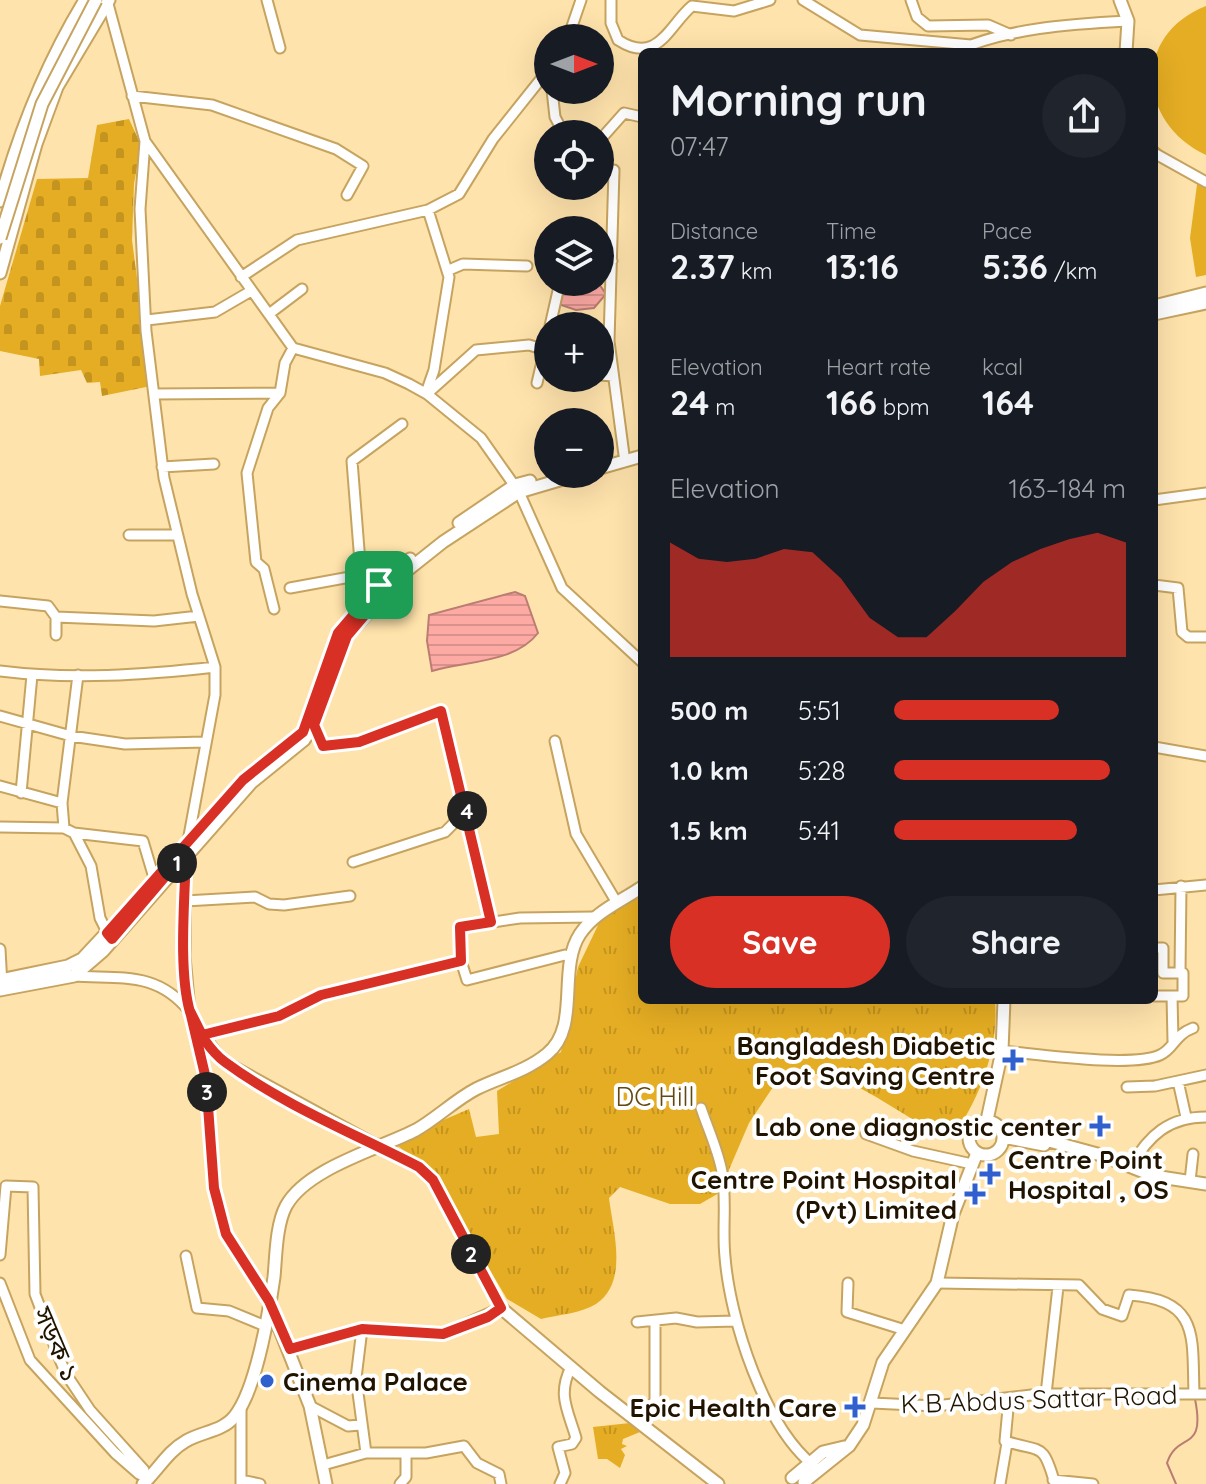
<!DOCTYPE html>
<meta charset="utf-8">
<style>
body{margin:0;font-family:Quicksand,"Noto Sans Bengali",sans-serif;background:#20242c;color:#f1f3f6;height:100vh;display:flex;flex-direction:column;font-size:30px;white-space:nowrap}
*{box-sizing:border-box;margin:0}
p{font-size:26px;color:#9ea1a6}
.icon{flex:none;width:44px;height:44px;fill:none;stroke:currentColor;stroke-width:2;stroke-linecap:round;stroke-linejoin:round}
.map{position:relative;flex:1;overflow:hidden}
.side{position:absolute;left:638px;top:48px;width:520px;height:956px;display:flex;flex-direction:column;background:#171b24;border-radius:12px;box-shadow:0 8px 32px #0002}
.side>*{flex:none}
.needle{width:52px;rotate:90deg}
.tools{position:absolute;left:534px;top:24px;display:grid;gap:16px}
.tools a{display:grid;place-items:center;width:80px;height:80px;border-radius:50%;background:#171b24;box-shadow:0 8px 32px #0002;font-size:40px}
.pin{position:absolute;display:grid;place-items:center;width:68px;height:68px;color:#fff;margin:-34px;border-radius:16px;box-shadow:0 4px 12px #0006}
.km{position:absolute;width:40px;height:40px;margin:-20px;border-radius:50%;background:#222;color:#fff;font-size:22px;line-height:40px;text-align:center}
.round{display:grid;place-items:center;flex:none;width:84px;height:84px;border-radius:42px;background:#20242c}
.head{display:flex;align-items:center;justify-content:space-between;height:136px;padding:0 32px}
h1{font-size:44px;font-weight:700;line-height:60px}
.figures{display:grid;grid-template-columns:repeat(3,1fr);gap:12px;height:136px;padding:8px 32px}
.figures div{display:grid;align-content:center}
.figures b{font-size:34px;font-weight:700}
.figures small{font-size:22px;font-weight:400}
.figures p{font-size:22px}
.chart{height:224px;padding:16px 32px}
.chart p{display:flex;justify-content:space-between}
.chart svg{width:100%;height:144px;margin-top:8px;fill:#d93025;opacity:.7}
.button{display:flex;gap:16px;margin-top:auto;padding:16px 32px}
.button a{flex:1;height:92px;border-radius:48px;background:#d93025;color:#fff;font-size:32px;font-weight:700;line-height:92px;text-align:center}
.button a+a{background:#20242c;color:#f1f3f6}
ul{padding:0 32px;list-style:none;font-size:26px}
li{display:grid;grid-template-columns:128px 96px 1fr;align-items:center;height:60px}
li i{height:20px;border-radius:10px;background:#d93025}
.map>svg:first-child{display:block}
.cemetery{fill:url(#cemetery-stones)}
.park{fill:url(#park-tufts)}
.garden{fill:#e5ad23}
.water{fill:url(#water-rules);stroke:#bb7d73;stroke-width:2}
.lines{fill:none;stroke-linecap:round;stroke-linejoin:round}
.stream{stroke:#bb7d73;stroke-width:2}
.minor-casing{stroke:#c6a460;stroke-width:13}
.major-casing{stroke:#c6a460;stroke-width:15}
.minor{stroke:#fff;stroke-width:9}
.major{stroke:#fff;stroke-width:11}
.major-bridge-casing{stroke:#c6a460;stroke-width:15;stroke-linecap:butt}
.major-bridge{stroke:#fff;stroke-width:11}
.route-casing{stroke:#fff;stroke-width:16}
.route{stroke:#d93025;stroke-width:10}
.poi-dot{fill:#305fce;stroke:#fff;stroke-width:3}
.labels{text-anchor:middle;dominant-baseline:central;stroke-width:8;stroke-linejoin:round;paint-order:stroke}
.poi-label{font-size:26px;font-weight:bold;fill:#201300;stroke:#fff;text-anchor:end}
.park-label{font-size:26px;fill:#624911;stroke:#fff}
.street-label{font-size:26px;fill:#201300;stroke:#fff}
</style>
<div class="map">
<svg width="1206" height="1484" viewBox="0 0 1206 1484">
<defs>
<pattern id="cemetery-stones" width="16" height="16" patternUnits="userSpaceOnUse" patternTransform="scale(2)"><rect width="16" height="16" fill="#e5ad23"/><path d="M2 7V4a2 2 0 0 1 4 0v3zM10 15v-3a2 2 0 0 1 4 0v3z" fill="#c4941e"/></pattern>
<pattern id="park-tufts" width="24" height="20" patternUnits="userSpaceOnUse" patternTransform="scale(2)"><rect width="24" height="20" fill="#e5ad23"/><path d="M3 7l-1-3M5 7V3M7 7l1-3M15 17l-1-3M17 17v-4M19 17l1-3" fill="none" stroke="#c4941e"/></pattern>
<pattern id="water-rules" width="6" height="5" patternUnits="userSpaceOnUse" patternTransform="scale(2)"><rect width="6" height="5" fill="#fdaaa4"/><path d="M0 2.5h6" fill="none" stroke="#d9918b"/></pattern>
</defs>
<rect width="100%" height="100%" fill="#ffe3ac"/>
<path class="cemetery" d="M129,119L141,145L134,184L132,240L151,386L102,396L100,382L87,383L81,370L40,376L39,359L0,351V306L37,179L88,178L97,125Z"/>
<path class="park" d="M642,895V1000H995C999,1049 980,1098 952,1138C910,1125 859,1077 819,1074C806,1073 790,1079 777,1081L749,1123L719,1193L700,1204H670L620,1187L609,1198C613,1231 629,1282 596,1304C582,1313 558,1315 541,1319L507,1299L430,1169L392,1142L469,1109L476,1137L499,1134L497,1091L561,1052L578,967L600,921Z
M630,1423L640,1432L623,1439L622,1444L627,1446L621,1449L625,1455L620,1468L607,1459H598L593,1427Z"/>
<path class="garden" d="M1206,6V155C1137,123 1132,35 1206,6Z
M1154,143L1173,160L1206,177V275L1196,277L1190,238L1198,177L1173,164L1154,148Z"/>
<path class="water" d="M567,284H599L606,294L594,308L576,310L558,304Z
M515,592L525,596L538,633C515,663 466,661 432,671L427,641L429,615Z"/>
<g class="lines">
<path class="stream" d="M1185,1311L1190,1320
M1176,1484L1167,1463C1178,1430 1206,1454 1195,1399"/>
<g class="minor-casing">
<path id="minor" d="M267,0L280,48
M611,0V23L618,40C658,66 669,25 692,6L734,11L770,0
M803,0L860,35L971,45
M911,0L917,17L928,26L988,25L1011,35
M108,4L145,141L293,348L385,373L409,384L427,394L481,438L519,492L562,588L642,662
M568,38L581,0
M953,52C1007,28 1070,24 1128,21
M552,90L555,117L564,134
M132,96L212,105L336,149L363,166L347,195
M600,140L624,113L642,117
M145,141L140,209L146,331L164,478L192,594L215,667V695L186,852L185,956L190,1011L206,1079L214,1188L226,1234L269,1301
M1154,153L1206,182
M614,170L609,341L624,455
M600,261H612
M449,270L463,264L527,266
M241,277L297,240L428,210L459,194L493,139L548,70
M269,314L302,289
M147,320L215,312L251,291
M550,326L560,282
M600,375L613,376
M537,383L548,336
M426,393L434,370L449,277L428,210
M428,393L476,350L529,345L539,348L548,361
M154,394L280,393
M162,467L214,464
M1154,500L1206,493
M129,535H177
M361,575L352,461L402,424
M1154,585L1178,588L1182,632L1188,637H1206
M290,588L361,575L368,576L384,590
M0,601L48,606L56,617V635
M274,609L264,569L256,562L247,473L268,408L280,393L285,363L293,348
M56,617L154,621L199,616
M0,671C71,680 144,675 215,667
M78,675L62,803L64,828L74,833L91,866L100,918L109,936
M0,716L71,736L125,744L205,742
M314,725L323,746L359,742L441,711L491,922
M555,741L576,834L617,903
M1154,747L1206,756
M0,786L62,803
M21,793L32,675
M0,827L64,828
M74,833L143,841L157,888
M353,862L445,832L467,810
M1154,890L1206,885
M185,901L255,897L269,904L284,905L350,896
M1154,948H1163V973H1180L1181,886
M0,949L2,986
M461,961L467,980L565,955L570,958
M74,976C122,979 157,971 190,1012
M1154,996H1183V973H1180
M1172,996L1173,1041
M201,1032L222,1060L377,1145
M202,1035L279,1016L321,995L461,961L460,927L520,918L594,917
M1002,1051C1037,1054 1131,1068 1160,1055C1174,1049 1174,1035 1193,1028
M1178,1081L1186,1117
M1127,1087L1155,1086L1206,1075
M701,1108C708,1129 718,1150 722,1172C727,1200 722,1229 725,1257C730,1320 764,1426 814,1466
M866,1134L913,1151L972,1164
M1131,1166C1149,1135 1169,1117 1206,1117
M1190,1181L1193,1154
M0,1255L6,1186L33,1187L35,1294L58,1355L66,1374L90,1410L144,1470L139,1474L149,1479
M186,1256L197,1308L229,1311L263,1325
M0,1283L30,1360L115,1453L139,1474
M848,1283L847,1312L905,1330
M937,1283L1079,1285L1102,1309L1122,1316L1129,1295C1200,1300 1192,1336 1194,1394
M637,1322L676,1318L697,1322L736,1321
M362,1329L356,1378L366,1453
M290,1349L362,1329L443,1334L501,1308
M1046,1394L1058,1287
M1009,1398L1005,1441C1042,1453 1043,1441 1055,1484
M872,1403L935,1406L1040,1394H1206
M310,1406L348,1426L361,1425
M643,1426L655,1400V1322
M323,1465L366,1453H426L464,1446L477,1463L499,1474L501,1484
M241,1480L260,1484
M1053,1480L1093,1484
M241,1484V1407
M400,1484L406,1477V1454
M560,1484L565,1473L558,1447L572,1444L576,1438C568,1410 557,1395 571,1367
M1000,1484L1007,1443"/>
</g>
<g class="major-casing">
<path id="major" d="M1120,0L1128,21L1126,52
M0,201C20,129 46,64 85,0
M0,273L36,144L57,87L109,0
M1154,306L1206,293
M1154,314L1206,303
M600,468L642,456
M459,523L515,485L530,481
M327,667C342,623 372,586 410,559
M229,796L256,769
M0,980L68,966L82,959L124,914
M0,990L74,976L103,951L251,783L304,740L314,725L347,636L404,573L443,542L519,492L580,474
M987,1120L1002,1051L1004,1000
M969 1138a17 17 0 1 1 34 0a17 17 0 1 1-34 0Z
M1001,1128L1101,1155L1154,1176L1206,1184
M1003,1137L1044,1145
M377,1145L419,1167L433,1180L501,1308L600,1392L718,1484
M269,1302L310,1406L326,1484
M792,1478L823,1452L844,1447
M804,1482L849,1446L863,1425L883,1362L937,1283L953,1214L977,1153
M143,1484C158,1470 168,1451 186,1441C201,1432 223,1431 234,1417C256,1391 269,1312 274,1277C276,1256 276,1225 286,1206C307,1168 379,1149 416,1130C437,1118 455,1100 476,1089C500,1077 525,1072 547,1054C581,1027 557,969 580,934C595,912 620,902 642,887"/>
</g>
<use href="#minor" class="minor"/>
<use href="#major" class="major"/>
<g class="major-bridge-casing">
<path id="major-bridge" d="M0,238L42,104L96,0"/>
</g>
<use href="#major-bridge" class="major-bridge"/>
</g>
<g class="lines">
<g class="route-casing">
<path id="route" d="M379,585L338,633L303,732L243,780L107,933L112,939L186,852C185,897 178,970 190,1012C195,1028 211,1052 225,1062C283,1105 355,1134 419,1167L433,1180L501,1308L488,1317L443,1334L362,1329L290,1349L269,1301L226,1234L214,1188L206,1079L190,1011L202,1035L279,1016L321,995L461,961L460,927L491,922L441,711L359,742L323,746L314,725L347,636L385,591L379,585"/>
</g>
<use href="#route" class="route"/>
</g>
<g class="poi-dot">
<path d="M1009 1048h8v8h8v8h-8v8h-8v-8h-8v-8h8z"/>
<path d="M1096 1114h8v8h8v8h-8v8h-8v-8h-8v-8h8z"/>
<path d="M986 1162h8v8h8v8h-8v8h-8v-8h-8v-8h8z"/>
<path d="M971 1182h8v8h8v8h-8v8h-8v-8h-8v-8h8z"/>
<circle cx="267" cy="1381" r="8"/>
<path d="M851 1395h8v8h8v8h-8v8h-8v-8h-8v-8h8z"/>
</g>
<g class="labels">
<g class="poi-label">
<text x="995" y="1045">Bangladesh Diabetic<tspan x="995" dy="30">Foot Saving Centre</tspan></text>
<text x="1082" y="1126">Lab one diagnostic center</text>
<text x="1008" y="1159" text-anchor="start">Centre Point<tspan x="1008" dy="30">Hospital , OS</tspan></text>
<text x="957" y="1179">Centre Point Hospital<tspan x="957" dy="30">(Pvt) Limited</tspan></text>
<text x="283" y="1381" text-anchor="start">Cinema Palace</text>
<text x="837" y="1407">Epic Health Care</text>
</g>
<g class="park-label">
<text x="655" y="1096">DC Hill</text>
</g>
<g class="street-label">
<text transform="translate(57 1344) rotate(67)">সড়ক ১</text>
<text transform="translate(1039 1399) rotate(-2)">K B Abdus Sattar Road</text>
</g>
</g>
</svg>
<div class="tools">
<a><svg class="needle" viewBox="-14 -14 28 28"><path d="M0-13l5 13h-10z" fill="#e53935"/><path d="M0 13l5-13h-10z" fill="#9ea1a6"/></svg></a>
<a><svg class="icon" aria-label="locate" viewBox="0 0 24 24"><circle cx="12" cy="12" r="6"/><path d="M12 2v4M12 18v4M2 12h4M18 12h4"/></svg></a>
<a><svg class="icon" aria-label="layers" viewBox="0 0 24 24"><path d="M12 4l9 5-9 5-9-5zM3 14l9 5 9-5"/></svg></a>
<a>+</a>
<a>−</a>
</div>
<div class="pin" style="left:379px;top:585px;background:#1e9e55"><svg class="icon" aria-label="arrive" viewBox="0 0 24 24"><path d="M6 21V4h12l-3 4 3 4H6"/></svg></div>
<b class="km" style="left:177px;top:863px">1</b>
<b class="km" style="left:471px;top:1254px">2</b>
<b class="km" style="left:207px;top:1092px">3</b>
<b class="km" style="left:467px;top:811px">4</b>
<section class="side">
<div class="head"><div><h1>Morning run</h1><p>07:47</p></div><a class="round"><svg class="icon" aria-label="share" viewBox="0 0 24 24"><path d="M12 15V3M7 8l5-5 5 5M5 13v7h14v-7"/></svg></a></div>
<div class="figures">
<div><p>Distance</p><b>2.37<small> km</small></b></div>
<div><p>Time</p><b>13:16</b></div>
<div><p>Pace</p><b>5:36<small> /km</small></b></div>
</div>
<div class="figures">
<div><p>Elevation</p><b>24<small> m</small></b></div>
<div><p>Heart rate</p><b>166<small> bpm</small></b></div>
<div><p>kcal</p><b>164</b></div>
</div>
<div class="chart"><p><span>Elevation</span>163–184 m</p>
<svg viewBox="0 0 160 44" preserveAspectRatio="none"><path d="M0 44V9L10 14L20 15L30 14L40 11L50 12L60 20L70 32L80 38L90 38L100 30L110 21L120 15L130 11L140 8L150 6L160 9V44z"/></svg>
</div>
<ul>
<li><b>500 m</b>5:51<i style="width:71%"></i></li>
<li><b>1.0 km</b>5:28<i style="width:93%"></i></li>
<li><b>1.5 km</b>5:41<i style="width:79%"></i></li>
</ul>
<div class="button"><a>Save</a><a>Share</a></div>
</section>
</div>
